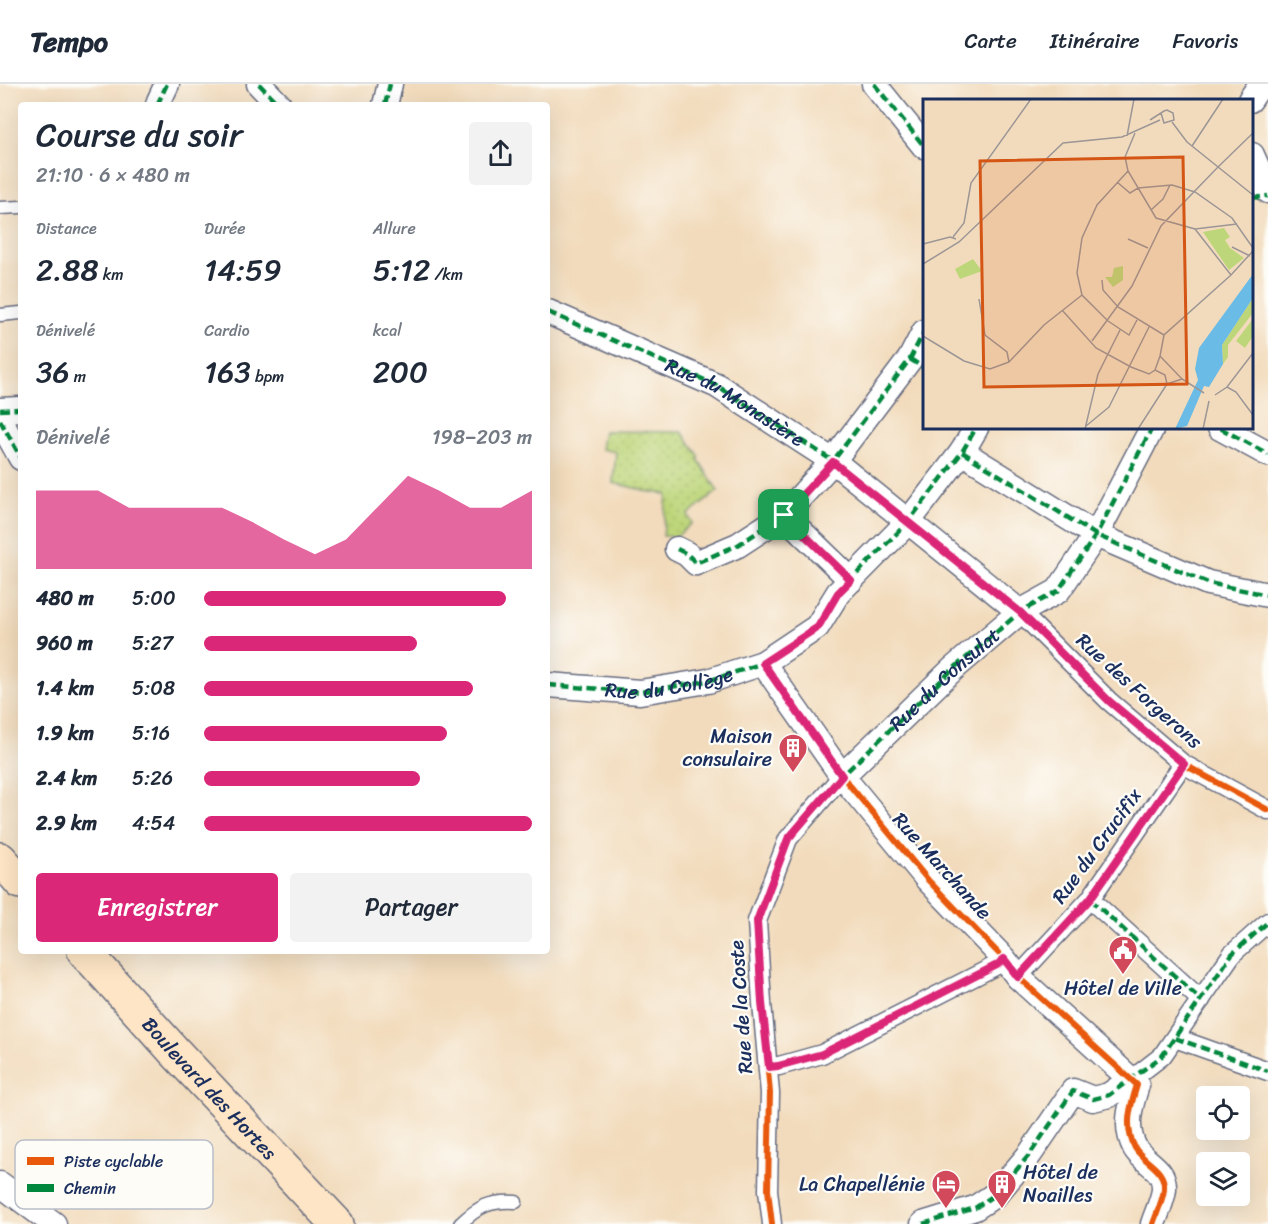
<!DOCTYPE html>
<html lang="fr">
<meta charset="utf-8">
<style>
body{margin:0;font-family:Sriracha,sans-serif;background:#f2f2f3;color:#1f2937;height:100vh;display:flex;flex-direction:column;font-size:22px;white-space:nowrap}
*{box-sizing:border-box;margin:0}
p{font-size:20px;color:#747a83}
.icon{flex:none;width:33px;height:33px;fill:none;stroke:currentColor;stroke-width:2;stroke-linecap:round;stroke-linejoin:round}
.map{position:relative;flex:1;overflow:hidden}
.drawer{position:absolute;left:18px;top:18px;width:532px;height:852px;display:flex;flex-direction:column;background:#fff;border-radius:6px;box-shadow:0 6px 24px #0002}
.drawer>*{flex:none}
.buttons{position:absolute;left:1196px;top:1002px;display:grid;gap:12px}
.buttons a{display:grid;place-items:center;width:54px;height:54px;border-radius:6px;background:#fff;box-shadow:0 6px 24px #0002;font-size:30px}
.pin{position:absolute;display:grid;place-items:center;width:51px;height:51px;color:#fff;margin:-26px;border-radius:12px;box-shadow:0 3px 9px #0006}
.round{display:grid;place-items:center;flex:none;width:63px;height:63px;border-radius:6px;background:#f2f2f3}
.head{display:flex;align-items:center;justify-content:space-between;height:102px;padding:0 18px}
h1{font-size:33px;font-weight:600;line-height:45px}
.figures{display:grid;grid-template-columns:repeat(3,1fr);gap:9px;height:102px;padding:6px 18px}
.figures div{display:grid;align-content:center}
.figures b{font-size:30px;font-weight:600}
.figures small{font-size:16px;font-weight:400}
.figures p{font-size:16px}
.chart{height:168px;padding:12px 18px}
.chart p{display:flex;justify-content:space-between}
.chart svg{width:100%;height:108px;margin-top:6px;fill:#db2777;opacity:.7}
.primary-button{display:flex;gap:12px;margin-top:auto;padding:12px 18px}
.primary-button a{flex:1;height:69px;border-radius:6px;background:#db2777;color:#fff;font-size:24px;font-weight:600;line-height:69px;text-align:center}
.primary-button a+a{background:#f2f2f3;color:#1f2937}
ul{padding:0 18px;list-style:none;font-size:20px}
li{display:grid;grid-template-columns:96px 72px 1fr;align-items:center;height:45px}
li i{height:15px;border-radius:8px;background:#db2777}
header{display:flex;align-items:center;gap:36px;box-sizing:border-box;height:84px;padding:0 30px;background:#fff;border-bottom:2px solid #e0e1e3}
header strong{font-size:28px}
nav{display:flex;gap:33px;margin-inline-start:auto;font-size:21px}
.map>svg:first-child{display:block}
.grass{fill:url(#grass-dots);stroke:#6c826c;stroke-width:1.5}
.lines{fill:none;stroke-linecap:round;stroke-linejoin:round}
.service-casing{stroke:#666b7f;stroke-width:15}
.pedestrian-casing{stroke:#666b7f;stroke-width:21}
.minor-casing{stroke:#666b7f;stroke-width:27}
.secondary-casing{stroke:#666b7f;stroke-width:36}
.service{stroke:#fff;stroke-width:12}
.pedestrian{stroke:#fff;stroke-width:18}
.minor{stroke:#fff;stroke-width:24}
.secondary{stroke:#fee5c5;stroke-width:33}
.quiet{stroke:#00873e;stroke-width:4.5;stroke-dasharray:9 4.5;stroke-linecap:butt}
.cycleway-casing{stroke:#fdfcf7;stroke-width:10}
.cycleway{stroke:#e8590c;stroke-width:6}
.route-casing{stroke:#fff;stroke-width:12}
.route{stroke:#db2777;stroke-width:8}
.labels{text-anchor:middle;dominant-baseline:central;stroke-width:4.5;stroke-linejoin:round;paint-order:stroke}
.street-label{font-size:20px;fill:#1b2f5e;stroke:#fdfcf7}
.poi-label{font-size:20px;fill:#1b2f5e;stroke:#fdfcf7;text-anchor:end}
.inset-road{fill:none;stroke:#9c9696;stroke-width:1.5}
.view{fill:#d45514;fill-opacity:0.15;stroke:#d45514;stroke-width:3}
.inset-edge{fill:none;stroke:#1b2f5e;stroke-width:3}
.key{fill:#fdfcf7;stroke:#b9bec9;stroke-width:1.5}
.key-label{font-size:16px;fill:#1b2f5e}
</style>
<header>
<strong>Tempo</strong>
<nav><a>Carte</a><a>Itinéraire</a><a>Favoris</a></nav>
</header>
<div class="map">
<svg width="1268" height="1140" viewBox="0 0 1268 1140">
<defs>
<pattern id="grass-dots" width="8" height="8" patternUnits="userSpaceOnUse" patternTransform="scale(1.5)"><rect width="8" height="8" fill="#bed67a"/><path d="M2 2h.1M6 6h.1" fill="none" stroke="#a3b86c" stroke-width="1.8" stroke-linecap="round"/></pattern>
</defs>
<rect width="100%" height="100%" fill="#fdfcf7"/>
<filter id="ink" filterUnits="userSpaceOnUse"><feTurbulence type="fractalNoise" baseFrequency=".0167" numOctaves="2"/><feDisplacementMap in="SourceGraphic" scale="12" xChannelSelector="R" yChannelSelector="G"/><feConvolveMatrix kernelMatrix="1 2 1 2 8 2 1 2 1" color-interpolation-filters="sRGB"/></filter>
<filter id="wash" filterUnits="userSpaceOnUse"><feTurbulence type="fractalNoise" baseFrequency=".008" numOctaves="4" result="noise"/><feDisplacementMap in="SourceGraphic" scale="24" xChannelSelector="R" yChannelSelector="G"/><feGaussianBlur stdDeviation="1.35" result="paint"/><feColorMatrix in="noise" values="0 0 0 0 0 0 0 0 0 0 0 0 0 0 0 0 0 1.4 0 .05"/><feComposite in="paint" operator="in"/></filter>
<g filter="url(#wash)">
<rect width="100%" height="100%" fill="#f2dbbc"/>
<path class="grass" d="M604,347L682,348L700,373L698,375L718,407L688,431L692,439L676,453L663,452L667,410L644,407L643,406L613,399L616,368L601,365Z"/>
</g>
<g filter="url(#ink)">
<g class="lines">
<g class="service-casing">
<path id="service" d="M0,124L21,123
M0,231L21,229
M460,1140C478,1123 490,1116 516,1118"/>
</g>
<g class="pedestrian-casing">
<path id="pedestrian" d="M1020,528L1109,617L1183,680L1268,726
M1090,815L1201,916
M1018,893L1090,815L1183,680
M1175,954L1268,987
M769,983L779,982L822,970L997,881L1004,875
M1131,996L1162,972L1232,870L1268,838
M772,1140L768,1106L770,1009L762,919L757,837L788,755L842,692"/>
</g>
<g class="minor-casing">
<g id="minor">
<path d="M259,0L279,21"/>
<path d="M874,0L924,62"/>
<path d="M1250,16L1261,0"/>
<path d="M158,21L159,17L167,0"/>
<path d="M385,21L390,0"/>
<path d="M1252,71L1268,107"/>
<path id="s1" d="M548,228L716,301L833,377L1020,528"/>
<path d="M0,326L21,325"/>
<path d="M0,336L21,374"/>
<path d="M1220,344L1268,370"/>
<path d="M962,368L1096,451L1208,499L1268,511"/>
<path d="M784,431L851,496"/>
<path d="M677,465L687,470L696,479L738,461L784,431L833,377L910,275L924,248"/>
<path d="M763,579L842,692L928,796L1004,875L1018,893L1137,1001C1130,1023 1124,1043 1135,1064C1144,1079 1165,1084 1164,1104C1164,1113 1156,1131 1153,1140"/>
<path d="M548,601L640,608L708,597L763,579L817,543L838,509L908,438L962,368L976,344"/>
<path id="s2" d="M842,692L953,585L1020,528L1058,507L1096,451L1152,344"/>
<path d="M0,1100L54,1140"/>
<path d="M923,1140L975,1124L996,1110L1030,1070L1073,1007L1093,1015L1109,1011L1131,996"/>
</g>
</g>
<g class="secondary-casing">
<g id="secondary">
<path d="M0,775L21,798"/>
<path id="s3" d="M84,867L174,967L337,1140"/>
</g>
</g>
<use href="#service" class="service"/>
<use href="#pedestrian" class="pedestrian"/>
<use href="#minor" class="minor"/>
<use href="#secondary" class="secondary"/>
<g class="quiet">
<path d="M259,0L279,21"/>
<path d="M874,0L924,62"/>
<path d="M158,21L159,17L167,0"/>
<path d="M385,21L390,0"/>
<path d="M1252,114L1268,112"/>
<path d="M548,228L716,301L833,377L1023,531"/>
<path d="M910,275L924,284"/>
<path d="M0,326L21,325"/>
<path d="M0,336L21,374"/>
<path d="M1220,344L1268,370"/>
<path d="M962,368L1096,451L1208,499L1268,511"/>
<path d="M784,431L851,496"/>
<path d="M677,465L687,470L696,479L738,461L784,431L833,377L910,275L924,248"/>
<path id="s4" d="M548,601L640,608L708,597L763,579L817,543L838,509L908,438L962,368L976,344"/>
<path d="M838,696L953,585L1020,528L1058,507L1096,451L1152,344"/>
<path d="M1090,815L1201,916"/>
<path d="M1018,893L1090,815L1183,680"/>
<path d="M1175,954L1268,987"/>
<path d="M769,983L779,982L822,970L997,881L1004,875"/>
<path d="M923,1140L975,1124L996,1110L1030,1070L1073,1007L1093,1015L1109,1011L1162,972L1232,870L1268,838"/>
</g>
<g class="cycleway-casing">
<path id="cycleway" d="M1020,528L1109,617L1183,680L1268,726
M763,579L842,692L928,796L1004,875L1018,893L1137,1001C1130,1023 1124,1043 1135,1064C1144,1079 1165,1084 1164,1104C1164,1113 1156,1131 1153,1140
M772,1140L768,1106L770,1009L762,919L757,837L788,755L842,692"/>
</g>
<use href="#cycleway" class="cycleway"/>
</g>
</g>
<g class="lines" filter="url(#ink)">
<g class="route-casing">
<path id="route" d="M833,378L1020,528L1109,617L1184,680L1090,815L1018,893L1004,875L997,881L822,970L778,982L769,983L762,919L757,837L788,755L842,692L763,579L818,543L838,509L851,496L784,431Z"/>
</g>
<use href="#route" class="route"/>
</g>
<defs>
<g id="building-pin" transform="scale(1.5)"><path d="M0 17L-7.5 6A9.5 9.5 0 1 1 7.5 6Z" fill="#d1495b" stroke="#fdfcf7"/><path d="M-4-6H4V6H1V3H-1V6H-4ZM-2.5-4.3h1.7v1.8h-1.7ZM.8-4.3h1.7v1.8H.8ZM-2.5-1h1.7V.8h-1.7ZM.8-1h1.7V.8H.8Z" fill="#fff"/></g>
<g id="civic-pin" transform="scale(1.5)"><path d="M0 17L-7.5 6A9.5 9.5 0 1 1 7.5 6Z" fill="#d1495b" stroke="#fdfcf7"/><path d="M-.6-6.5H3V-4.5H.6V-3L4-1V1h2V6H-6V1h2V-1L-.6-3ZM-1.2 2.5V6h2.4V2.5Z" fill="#fff"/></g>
<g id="hotel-pin" transform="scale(1.5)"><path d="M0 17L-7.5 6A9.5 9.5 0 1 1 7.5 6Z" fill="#d1495b" stroke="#fdfcf7"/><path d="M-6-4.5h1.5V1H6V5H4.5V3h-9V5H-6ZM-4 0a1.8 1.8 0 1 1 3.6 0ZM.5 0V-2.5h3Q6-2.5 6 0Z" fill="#fff"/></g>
</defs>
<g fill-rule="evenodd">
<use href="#building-pin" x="793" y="664"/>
<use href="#civic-pin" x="1123" y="866"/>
<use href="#hotel-pin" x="946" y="1100"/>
<use href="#building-pin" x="1002" y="1100"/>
</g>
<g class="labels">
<g class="street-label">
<text stroke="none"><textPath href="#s1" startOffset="208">Rue du Monastère</textPath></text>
<text stroke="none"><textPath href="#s4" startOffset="122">Rue du Collège</textPath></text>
<text stroke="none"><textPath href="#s2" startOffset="141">Rue du Consulat</textPath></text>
<text transform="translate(1139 607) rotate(42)">Rue des Forgerons</text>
<text transform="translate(1097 762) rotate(-54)">Rue du Crucifix</text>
<text transform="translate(942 782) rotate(48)">Rue Marchande</text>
<text transform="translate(741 923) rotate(-94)">Rue de la Coste</text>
<text stroke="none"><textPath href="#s3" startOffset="186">Boulevard des Hortes</textPath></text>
</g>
<g class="poi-label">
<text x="772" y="652">Maison<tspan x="772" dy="23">consulaire</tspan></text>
<text x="1123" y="904" text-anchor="middle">Hôtel de Ville</text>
<text x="1023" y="1088" text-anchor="start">Hôtel de<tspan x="1023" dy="23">Noailles</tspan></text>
<text x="925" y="1100">La Chapellénie</text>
</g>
</g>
<g transform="translate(923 15)">
<rect width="330" height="330" fill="#f2dbbc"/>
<path d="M200,167V181L190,188L182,178H189L191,169Z" fill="#bed67a"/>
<path d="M301,129L307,138L302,141L307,149L321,159L306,171L280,133ZM50,160L59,172L37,180L32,170ZM330,199V214L305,246V258L300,265L299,246ZM330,220V237L322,249L313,242Z" fill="#bed67a"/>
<path d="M330,175V199L299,246L300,265L286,288L281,287L264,327L252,330L275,281L272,270L276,249Z" fill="#6abbe5"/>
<path class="inset-road" d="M227,21L241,12L244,11L250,14L251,21L241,24L238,14M249,23L264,43L330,96M204,37L211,0M269,47L300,0M202,58L205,72L233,119L272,130L308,176M202,58L212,34M295,68L330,34M205,72L174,106L159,139L154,174L159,196L185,222L206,236L214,221M194,83L207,94L215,89L249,86L272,93L309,119L330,149M228,111L240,100L247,86M272,130L314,125M30,138L41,124L48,84L108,0M205,140L225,149M0,145L27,138L33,140M309,148L327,157M0,165L36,143L140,44L199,38L237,21M179,181L180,191L195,208L241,236M56,200L62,236L84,253L86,263M139,211L173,249L208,268L226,275L232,271L237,257M0,237L41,262L67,270L86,263M169,242L209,187L238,127L295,68M86,263L121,226L159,196M232,271L242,276L244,285M304,288L313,293L330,316M281,294L259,280L237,257L241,236L308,176L330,152M292,296L304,288L330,254M163,327L186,308L226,228M162,330L175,275L197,231M215,330L244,285L259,280M280,330L286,302"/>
<path class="view" d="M260,58L264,285L61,288L57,62Z"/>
<rect width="330" height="330" class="inset-edge"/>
</g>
<rect x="15" y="1056" width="198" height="69" rx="9" class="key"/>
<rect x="27" y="1073" width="27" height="8" fill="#e8590c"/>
<rect x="27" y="1100" width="27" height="8" fill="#00873e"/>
<g class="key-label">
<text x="64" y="1083">Piste cyclable</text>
<text x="64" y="1110">Chemin</text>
</g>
</svg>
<div class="buttons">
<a><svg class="icon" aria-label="locate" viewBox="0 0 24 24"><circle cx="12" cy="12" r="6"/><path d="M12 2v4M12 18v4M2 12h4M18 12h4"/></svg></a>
<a><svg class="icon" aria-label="layers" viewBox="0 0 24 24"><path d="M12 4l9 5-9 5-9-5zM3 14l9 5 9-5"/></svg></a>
</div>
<div class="pin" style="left:784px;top:431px;background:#1e9e55"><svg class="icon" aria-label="arrive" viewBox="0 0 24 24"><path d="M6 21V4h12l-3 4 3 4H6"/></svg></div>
<section class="drawer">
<div class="head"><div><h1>Course du soir</h1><p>21:10 · 6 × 480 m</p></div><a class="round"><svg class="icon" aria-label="share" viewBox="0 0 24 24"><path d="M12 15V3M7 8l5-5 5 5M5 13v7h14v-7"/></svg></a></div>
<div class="figures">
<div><p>Distance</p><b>2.88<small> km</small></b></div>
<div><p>Durée</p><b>14:59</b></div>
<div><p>Allure</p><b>5:12<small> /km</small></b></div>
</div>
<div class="figures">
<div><p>Dénivelé</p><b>36<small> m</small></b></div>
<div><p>Cardio</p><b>163<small> bpm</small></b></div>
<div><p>kcal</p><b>200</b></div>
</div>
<div class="chart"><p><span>Dénivelé</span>198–203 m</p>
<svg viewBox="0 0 160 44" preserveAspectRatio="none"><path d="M0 44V12L10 12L20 12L30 19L40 19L50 19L60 19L70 25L80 32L90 38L100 32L110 19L120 6L130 12L140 19L150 19L160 12V44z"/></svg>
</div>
<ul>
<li><b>480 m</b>5:00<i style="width:92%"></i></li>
<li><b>960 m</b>5:27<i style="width:65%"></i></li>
<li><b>1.4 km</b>5:08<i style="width:82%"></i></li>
<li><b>1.9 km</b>5:16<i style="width:74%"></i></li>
<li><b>2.4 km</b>5:26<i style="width:66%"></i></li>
<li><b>2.9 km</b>4:54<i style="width:100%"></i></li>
</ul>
<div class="primary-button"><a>Enregistrer</a><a>Partager</a></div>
</section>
</div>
